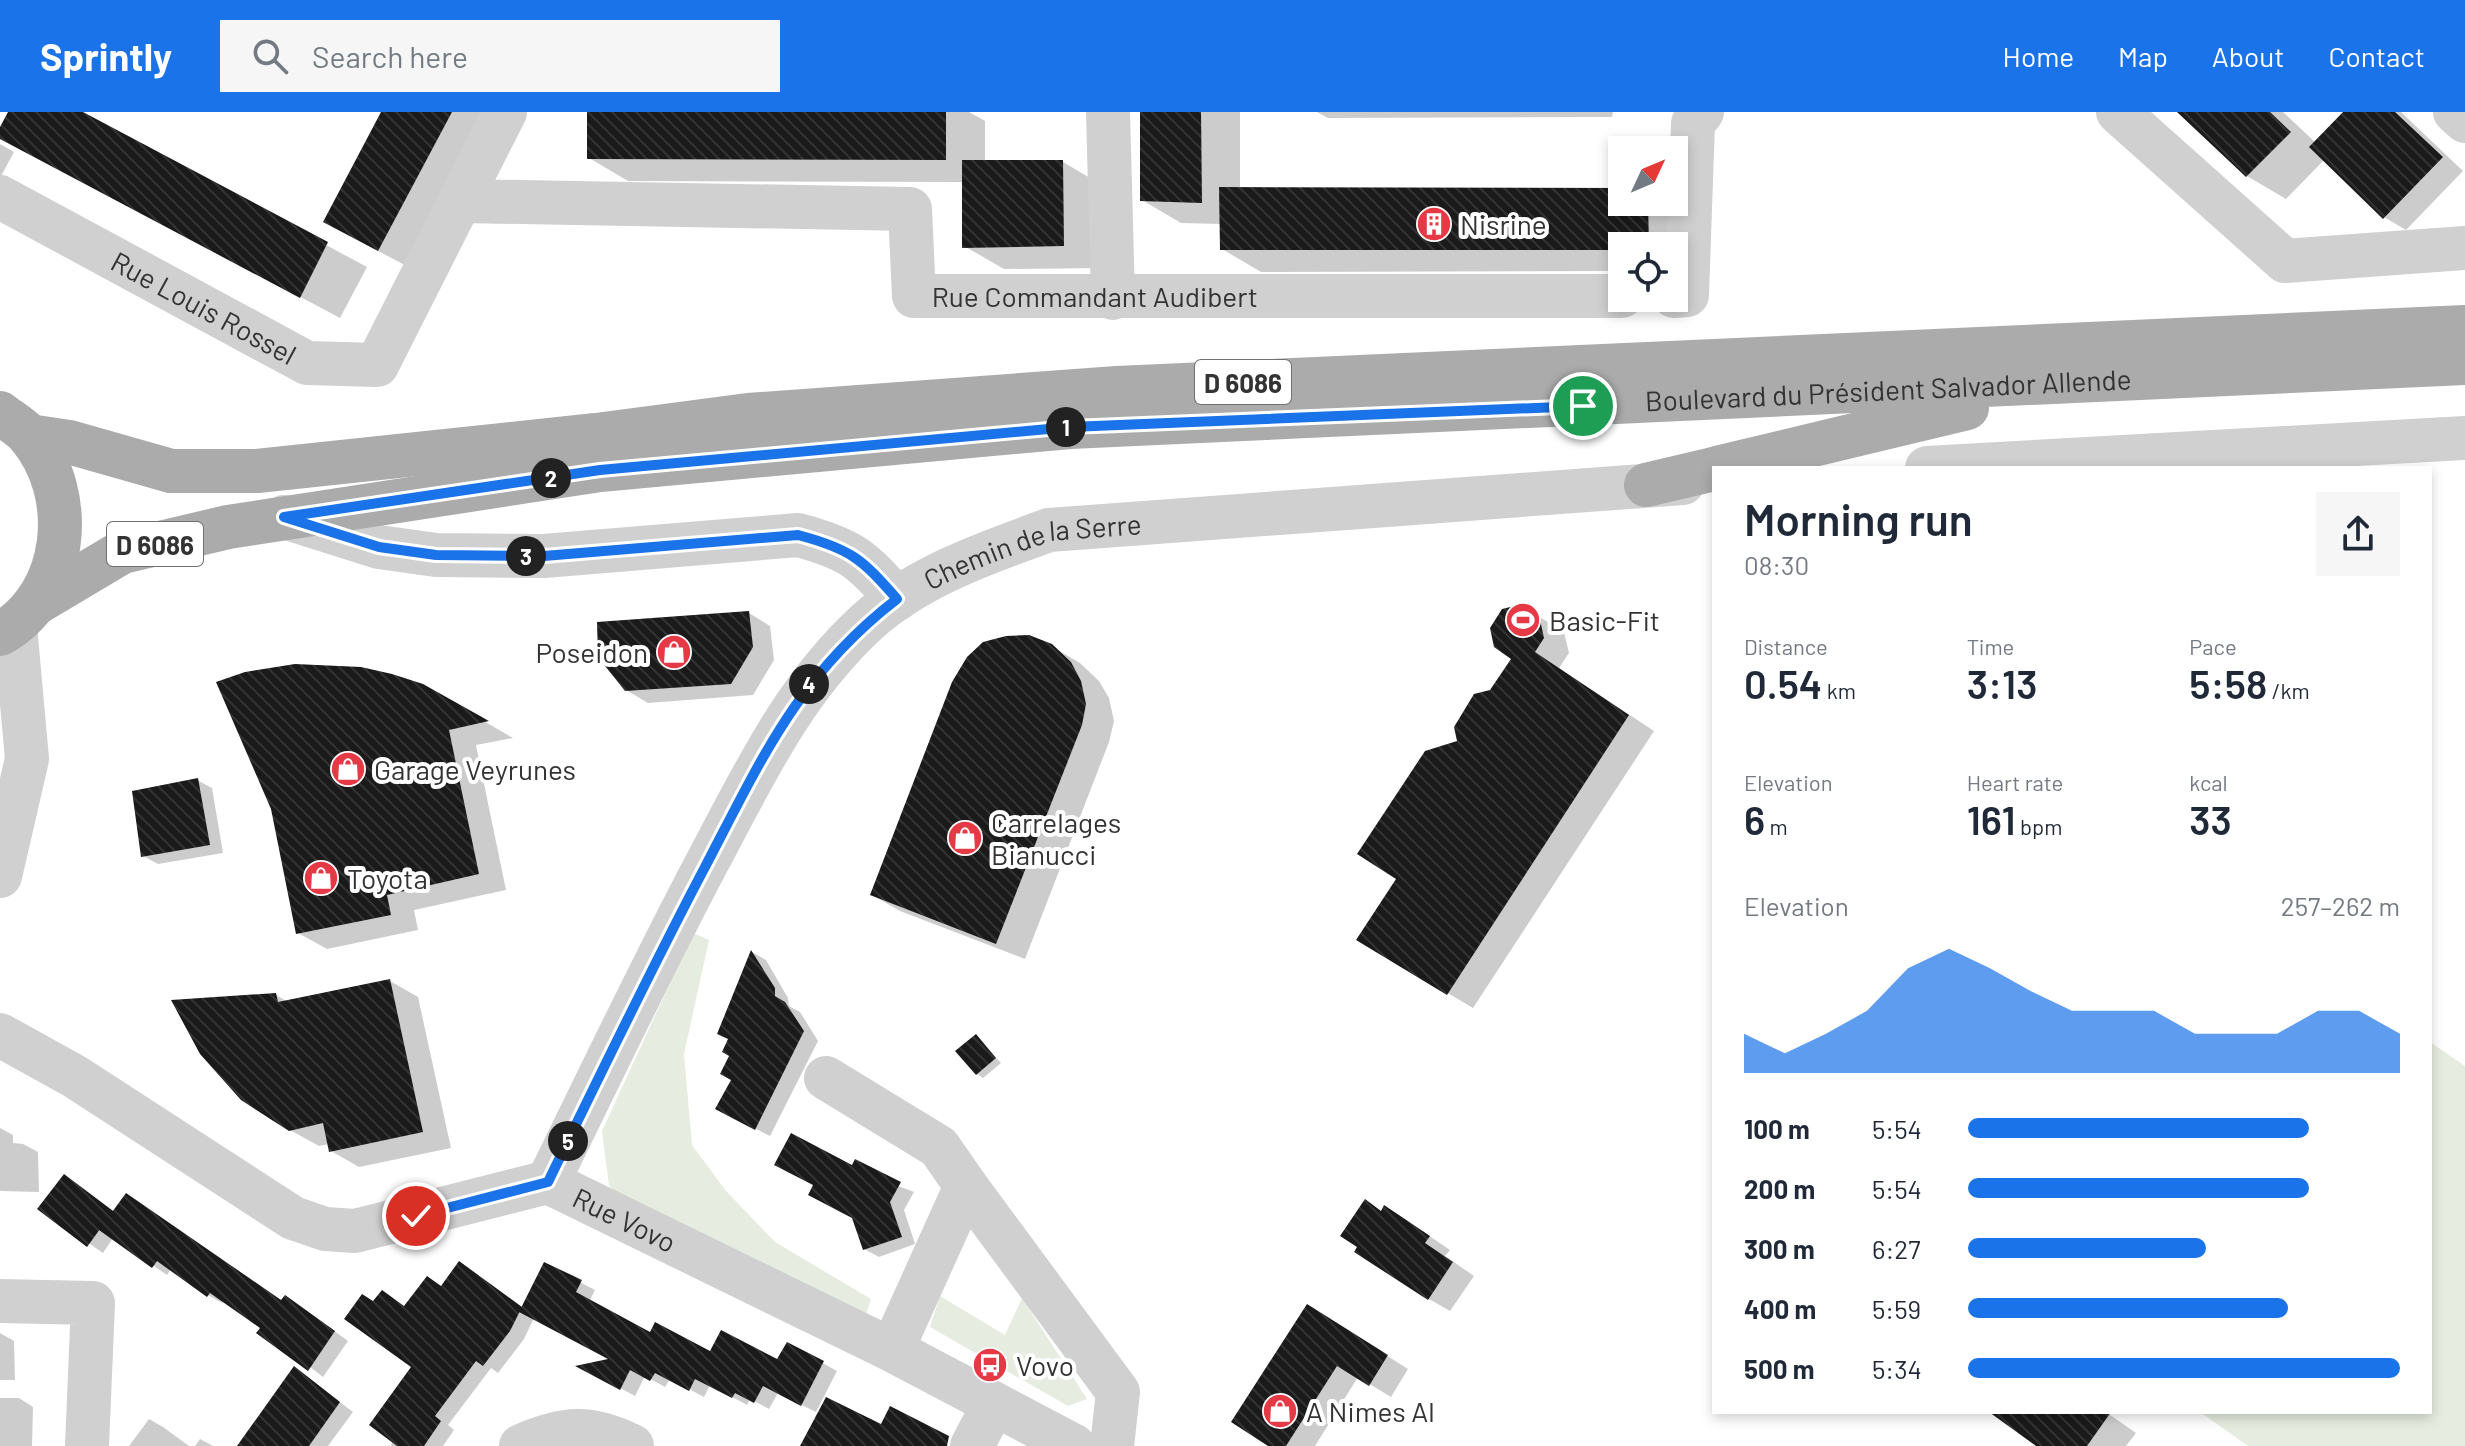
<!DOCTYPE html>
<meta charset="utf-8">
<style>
body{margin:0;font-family:Barlow,sans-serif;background:#f6f6f7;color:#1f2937;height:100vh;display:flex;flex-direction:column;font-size:30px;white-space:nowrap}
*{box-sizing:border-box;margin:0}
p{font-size:26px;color:#747a83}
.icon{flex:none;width:44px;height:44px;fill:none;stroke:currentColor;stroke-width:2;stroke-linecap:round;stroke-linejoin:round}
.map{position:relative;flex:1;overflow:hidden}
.details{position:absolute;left:1712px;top:354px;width:720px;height:948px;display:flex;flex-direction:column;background:#fff;border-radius:0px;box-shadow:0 4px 12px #0003}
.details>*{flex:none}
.needle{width:52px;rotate:46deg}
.controls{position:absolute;left:1608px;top:24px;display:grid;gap:16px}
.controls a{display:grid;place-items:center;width:80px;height:80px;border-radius:0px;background:#fff;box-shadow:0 4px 12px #0003;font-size:40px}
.pin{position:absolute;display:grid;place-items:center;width:68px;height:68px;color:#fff;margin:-34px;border:4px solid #fff;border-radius:50%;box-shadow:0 2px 8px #0007}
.km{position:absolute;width:40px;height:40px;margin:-20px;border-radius:50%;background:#222;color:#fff;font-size:22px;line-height:40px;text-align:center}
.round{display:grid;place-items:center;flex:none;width:84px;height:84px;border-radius:0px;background:#f6f6f7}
.overview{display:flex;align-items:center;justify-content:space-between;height:136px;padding:0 32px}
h1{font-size:44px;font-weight:600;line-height:60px}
.stats{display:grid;grid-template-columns:repeat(3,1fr);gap:12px;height:136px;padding:8px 32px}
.stats div{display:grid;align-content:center}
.stats b{font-size:40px;font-weight:600}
.stats small{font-size:22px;font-weight:400}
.stats p{font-size:22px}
.chart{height:224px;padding:16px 32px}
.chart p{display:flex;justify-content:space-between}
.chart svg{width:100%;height:144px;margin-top:8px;fill:#1a73e8;opacity:.7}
ul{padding:0 32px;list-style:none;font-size:26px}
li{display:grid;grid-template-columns:128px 96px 1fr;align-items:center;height:60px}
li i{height:20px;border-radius:10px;background:#1a73e8}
header{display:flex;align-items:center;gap:48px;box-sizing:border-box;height:112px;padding:0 40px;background:#1a73e8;color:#fff}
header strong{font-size:38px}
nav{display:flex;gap:44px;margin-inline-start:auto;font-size:28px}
.search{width:560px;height:72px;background:#f6f6f7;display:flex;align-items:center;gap:20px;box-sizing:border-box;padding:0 28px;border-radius:0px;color:#747a83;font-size:30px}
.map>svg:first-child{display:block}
.grass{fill:#e6ecdf}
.shadow{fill:#0003}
.building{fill:url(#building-back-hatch)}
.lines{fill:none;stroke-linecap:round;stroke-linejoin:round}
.minor{stroke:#d0d0d0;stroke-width:44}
.major{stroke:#ababab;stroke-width:44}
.route-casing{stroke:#fff;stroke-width:16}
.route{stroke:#1a73e8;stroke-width:10}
.labels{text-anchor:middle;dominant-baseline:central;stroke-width:8;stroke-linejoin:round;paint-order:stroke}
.shield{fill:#fff;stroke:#707070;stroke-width:2}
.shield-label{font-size:26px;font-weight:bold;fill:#333}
.poi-label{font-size:28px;fill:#333;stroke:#fff;text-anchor:start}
.street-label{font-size:28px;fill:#333;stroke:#fff}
</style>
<header>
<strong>Sprintly</strong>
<div class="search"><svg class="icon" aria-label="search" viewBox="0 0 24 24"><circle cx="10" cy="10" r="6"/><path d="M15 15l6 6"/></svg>Search here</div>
<nav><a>Home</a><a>Map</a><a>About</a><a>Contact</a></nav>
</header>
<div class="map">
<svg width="2465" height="1334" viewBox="0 0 2465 1334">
<defs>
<pattern id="building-back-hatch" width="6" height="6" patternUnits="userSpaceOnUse" patternTransform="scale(2)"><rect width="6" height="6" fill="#1a1a1a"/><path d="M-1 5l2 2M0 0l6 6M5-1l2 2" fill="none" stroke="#333"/></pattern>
</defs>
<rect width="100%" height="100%" fill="#fff"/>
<path class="grass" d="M693,821L709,828L684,942L692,1033L726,1079L775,1130L871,1187L864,1209L643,1105L609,1074L602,1019Z
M2430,930L2465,954V1334H2248L2200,1300H2430Z
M940,1184L1005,1223L1022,1186L1087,1287L1068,1294L930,1215Z"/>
<path class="shadow" d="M10,0H79L367,155L340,206L0,25Z
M383,0H503L418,160L365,132Z
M589,0H969L985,9V50H1063L1102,73L1103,156L1004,157L964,134V70L628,69L589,46Z
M1142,0H1240V78H1622V90H1667L1686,101L1674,134H1622V159L1261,160L1222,137L1221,112L1181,111L1142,88Z
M1317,0H1613L1612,5L1328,6Z
M2179,0H2283L2316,31L2345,0H2401L2463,59L2406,118L2384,105L2325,47L2286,87L2247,64Z
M0,32L14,40L0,66Z
M1522,494L1564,520L1569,541L1559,556L1654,619L1473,896L1358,828L1399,767L1459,630L1514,546Z
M749,501L770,514L774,548L753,583L648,591L626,578Z
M1051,534L1080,551L1099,569L1109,586L1114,609L1109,630L1025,847L900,799L872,783Z
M423,574L513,626L476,633L506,778L414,798L418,818L327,837L298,821Z
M197,668L212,676L223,741L158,752L143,744Z
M752,840L766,848L788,886L789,894L800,900L818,929L770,1024L731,1004L732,943Z
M390,869L418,885L451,1036L359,1055L331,1039L329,1032L319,1034L270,1007L220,964L184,912L174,890L276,883L288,890Z
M976,925L1001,951L983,966L977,962Z
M0,1016L13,1023V1031L23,1032L38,1040L39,1080L0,1079Z
M852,1056L914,1080L904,1098L915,1132L879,1145L864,1137Z
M78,1073L115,1100L282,1190L300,1194L348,1229L323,1265L224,1188L222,1191L208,1183L171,1157L167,1163L113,1126L103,1141L40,1097Z
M1383,1100L1406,1108L1450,1138L1445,1144L1474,1164L1450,1199L1429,1187Z
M545,1152L595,1178L589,1190L651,1223L711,1241L778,1250L788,1232L837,1259L816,1300L778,1281L769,1297L750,1287L747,1293L710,1273L704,1285L670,1267L665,1275L645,1264L635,1284L581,1255L613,1248L534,1206L524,1227L498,1261L491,1256L448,1313L454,1318L443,1334H391L414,1254L374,1191L406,1196L442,1176L523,1196Z
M1329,1207L1408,1257L1391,1285L1358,1265L1315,1334H1272Z
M0,1221L14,1229L15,1268H0Z
M295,1256L353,1300L328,1334H296Z
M0,1286H19L33,1295L32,1334H0Z
M1992,1300H2106L2136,1321L2126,1334H2039Z
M149,1307L163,1315L189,1334H129Z
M200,1327L213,1334H195Z"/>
<path class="building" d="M8,0H83L328,130L300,186L0,27V15Z
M381,0H452L378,139L323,110Z
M587,0H946V48L587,47Z
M1140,0H1201L1202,91L1140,89Z
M2177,0H2270L2291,20L2246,65Z
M2343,0H2395L2443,45L2383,107L2309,35Z
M962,48H1063L1064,134L962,136Z
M1219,75L1622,76V90H1648L1649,134H1622V138H1220Z
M1523,492L1539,503L1544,526L1535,540L1629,603L1447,883L1356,828L1396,767L1357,742L1425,639L1457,629L1454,615L1474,582L1490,578L1511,547L1494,535L1490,516L1502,497Z
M749,499L753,535L731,572L625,579L598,545L597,510Z
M1029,523L1052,532L1071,550L1081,569L1086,592L1082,613L996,832L870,783L952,570L967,545L983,530L1006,524Z
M295,552L361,555L392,562L423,572L489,609L449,618L479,762L387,783L391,803L296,822L271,697L216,570L245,560Z
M198,666L210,733L141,745L132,679Z
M751,838L775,876V884L785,890L804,919L755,1018L715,997L731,968L720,962L729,944L722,940L728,927L717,922Z
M390,867L423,1020L329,1040L323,1011L289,1019L241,988L200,942L171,888L276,881L278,890Z
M976,922L996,946L976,963L955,939Z
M791,1021L852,1053L855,1047L901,1070L890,1090L902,1125L863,1138L852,1106L808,1083L813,1073L774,1053Z
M64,1062L113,1099L87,1135L37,1097Z
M126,1081L281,1188L285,1183L335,1219L308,1259L256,1221L260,1216L210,1181L207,1185L157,1149L152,1156L99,1118Z
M1365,1087L1381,1099L1384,1093L1430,1124L1425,1131L1453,1150L1428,1188L1354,1140L1357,1135L1340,1124Z
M459,1149L522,1195L510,1219L483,1254L476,1249L435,1304L441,1309L424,1334H397L369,1313L411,1255L344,1207L362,1182L373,1189L382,1178L404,1194L427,1164L441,1174Z
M544,1150L582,1168L576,1180L650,1220L655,1210L710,1239L721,1218L777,1247L787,1230L824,1249L801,1294L763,1274L754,1291L735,1281L732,1286L695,1267L689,1279L655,1261L650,1269L630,1258L620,1278L575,1254L608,1247L519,1200Z
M1307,1192L1388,1243L1369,1274L1337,1254L1286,1334H1268L1231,1310Z
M294,1254L340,1290L309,1334H237Z
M826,1285L881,1312L890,1294L949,1324L947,1334H800Z
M1989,1300H2111L2087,1334H2036Z"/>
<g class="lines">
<g class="minor">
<path d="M1108,0L1113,186"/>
<path d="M2118,0L2285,149L2465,136"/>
<path d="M2455,0L2465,9"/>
<path id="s1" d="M0,85L307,251L377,253L505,0"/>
<path id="s2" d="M460,89L910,97L914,184H1622"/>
<path d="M1674,184L1687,183L1693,11L1702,0"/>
<path d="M1927,356L2465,326"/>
<path d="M284,405L379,435L436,443L544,444L798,423C851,437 862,447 897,487"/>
<path d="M0,764L27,647L15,514"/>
<path id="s3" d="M0,923L74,964L293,1106L325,1117L355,1119L548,1070L892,1238L1074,1334"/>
<path d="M826,966L939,1035L966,1074L892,1238"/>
<path id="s4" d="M548,1070C601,962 653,852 710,745C755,660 795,576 867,510C918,464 986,441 1049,418L1683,371"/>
<path d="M966,1074L1118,1280L1112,1334"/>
<path d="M0,1189L93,1191L87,1334"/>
<path d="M521,1334C564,1315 590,1313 632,1334"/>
<path d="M972,1334L994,1292"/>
</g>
<g class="major">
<path d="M0,301C9,308 22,315 29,324C78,382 69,484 0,522"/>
<path d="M29,324L69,330L171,359H257L596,323L748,303L1117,276L2465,215"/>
<path d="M1717,356L1967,296"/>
<path d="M1646,373L1714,357"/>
<path id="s5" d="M38,490L122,440L228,415L600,358L1070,315L2465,251"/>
</g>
</g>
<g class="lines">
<g class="route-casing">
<path id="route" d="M416,1104L548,1070C599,965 650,859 705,755C761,648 798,563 897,487C862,447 851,437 798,423L544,444L436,443L379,435L284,405L600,358L1070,315L1583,294"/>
</g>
<use href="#route" class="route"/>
</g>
<defs>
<g id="building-disc" transform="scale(1.8)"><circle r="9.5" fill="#e63946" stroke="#fff"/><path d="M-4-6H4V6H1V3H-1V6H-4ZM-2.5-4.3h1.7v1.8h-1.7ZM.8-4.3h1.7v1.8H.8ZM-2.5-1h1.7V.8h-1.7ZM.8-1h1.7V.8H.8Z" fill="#fff"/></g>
<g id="stadium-disc" transform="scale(1.8)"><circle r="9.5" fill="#e63946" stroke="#fff"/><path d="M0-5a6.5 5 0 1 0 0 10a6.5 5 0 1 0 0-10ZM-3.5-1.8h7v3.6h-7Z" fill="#fff"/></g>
<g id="shop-disc" transform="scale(1.8)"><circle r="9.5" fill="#e63946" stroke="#fff"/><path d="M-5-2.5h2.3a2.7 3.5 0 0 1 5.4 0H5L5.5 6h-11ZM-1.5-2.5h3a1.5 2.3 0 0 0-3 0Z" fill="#fff"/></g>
<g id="bus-disc" transform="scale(1.8)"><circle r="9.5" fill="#e63946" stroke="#fff"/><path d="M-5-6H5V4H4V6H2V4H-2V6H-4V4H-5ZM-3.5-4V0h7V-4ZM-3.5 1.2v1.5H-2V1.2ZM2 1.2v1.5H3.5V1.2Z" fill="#fff"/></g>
</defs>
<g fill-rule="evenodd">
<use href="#building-disc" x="1434" y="112"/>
<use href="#stadium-disc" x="1523" y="508"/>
<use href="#shop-disc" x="674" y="540"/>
<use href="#shop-disc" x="348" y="657"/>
<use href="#shop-disc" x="965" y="726"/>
<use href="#shop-disc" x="321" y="766"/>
<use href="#bus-disc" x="990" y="1253"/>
<use href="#shop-disc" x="1280" y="1299"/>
</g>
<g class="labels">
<g class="shield">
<rect x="1195" y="248" width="96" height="44" rx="6"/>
<rect x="107" y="410" width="96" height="44" rx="6"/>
</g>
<g class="shield-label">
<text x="1243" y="270">D 6086</text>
<text x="155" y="432">D 6086</text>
</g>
<g class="poi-label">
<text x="1460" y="112">Nisrine</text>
<text x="1549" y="508">Basic-Fit</text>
<text x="648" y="540" text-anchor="end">Poseidon</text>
<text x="374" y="657">Garage Veyrunes</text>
<text x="991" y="710">Carrelages<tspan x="991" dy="32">Bianucci</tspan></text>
<text x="347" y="766">Toyota</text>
<text x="1016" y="1253">Vovo</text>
<text x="1306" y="1299">A Nimes Al</text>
</g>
<g class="street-label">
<text stroke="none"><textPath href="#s2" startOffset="718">Rue Commandant Audibert</textPath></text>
<text stroke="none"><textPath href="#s1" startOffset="232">Rue Louis Rossel</textPath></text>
<text stroke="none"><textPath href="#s5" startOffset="1874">Boulevard du Président Salvador Allende</textPath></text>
<text stroke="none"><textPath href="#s4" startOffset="832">Chemin de la Serre</textPath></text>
<text stroke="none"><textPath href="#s3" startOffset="694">Rue Vovo</textPath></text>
</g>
</g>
</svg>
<div class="controls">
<a><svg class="needle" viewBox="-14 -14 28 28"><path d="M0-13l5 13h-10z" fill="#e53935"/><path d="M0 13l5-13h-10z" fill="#747a83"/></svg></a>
<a><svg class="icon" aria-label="locate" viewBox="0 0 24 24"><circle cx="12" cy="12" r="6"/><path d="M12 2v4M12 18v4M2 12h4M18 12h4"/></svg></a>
</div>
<div class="pin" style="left:1583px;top:294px;background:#1e9e55"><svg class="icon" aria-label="arrive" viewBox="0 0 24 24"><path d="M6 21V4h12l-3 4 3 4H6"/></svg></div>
<div class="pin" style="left:416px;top:1104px;background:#d93025"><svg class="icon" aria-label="check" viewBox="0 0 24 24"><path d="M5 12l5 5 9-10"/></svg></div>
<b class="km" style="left:1066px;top:315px">1</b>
<b class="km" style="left:551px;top:366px">2</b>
<b class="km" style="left:526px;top:444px">3</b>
<b class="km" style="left:809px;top:572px">4</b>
<b class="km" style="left:568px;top:1029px">5</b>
<section class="details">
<div class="overview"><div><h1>Morning run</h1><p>08:30</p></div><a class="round"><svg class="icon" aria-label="share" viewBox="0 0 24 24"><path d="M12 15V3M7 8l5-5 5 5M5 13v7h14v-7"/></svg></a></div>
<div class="stats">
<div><p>Distance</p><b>0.54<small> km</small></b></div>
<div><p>Time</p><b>3:13</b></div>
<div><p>Pace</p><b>5:58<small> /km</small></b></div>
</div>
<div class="stats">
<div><p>Elevation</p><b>6<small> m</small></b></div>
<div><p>Heart rate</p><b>161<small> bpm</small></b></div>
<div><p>kcal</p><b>33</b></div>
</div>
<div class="chart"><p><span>Elevation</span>257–262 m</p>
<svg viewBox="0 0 160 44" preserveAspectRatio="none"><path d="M0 44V32L10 38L20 32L30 25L40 12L50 6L60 12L70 19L80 25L90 25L100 25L110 32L120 32L130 32L140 25L150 25L160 32V44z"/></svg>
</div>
<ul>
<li><b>100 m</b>5:54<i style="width:79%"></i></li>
<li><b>200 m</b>5:54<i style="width:79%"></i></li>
<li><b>300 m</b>6:27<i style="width:55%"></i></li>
<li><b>400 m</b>5:59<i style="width:74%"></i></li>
<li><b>500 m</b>5:34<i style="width:100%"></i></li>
</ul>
</section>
</div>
